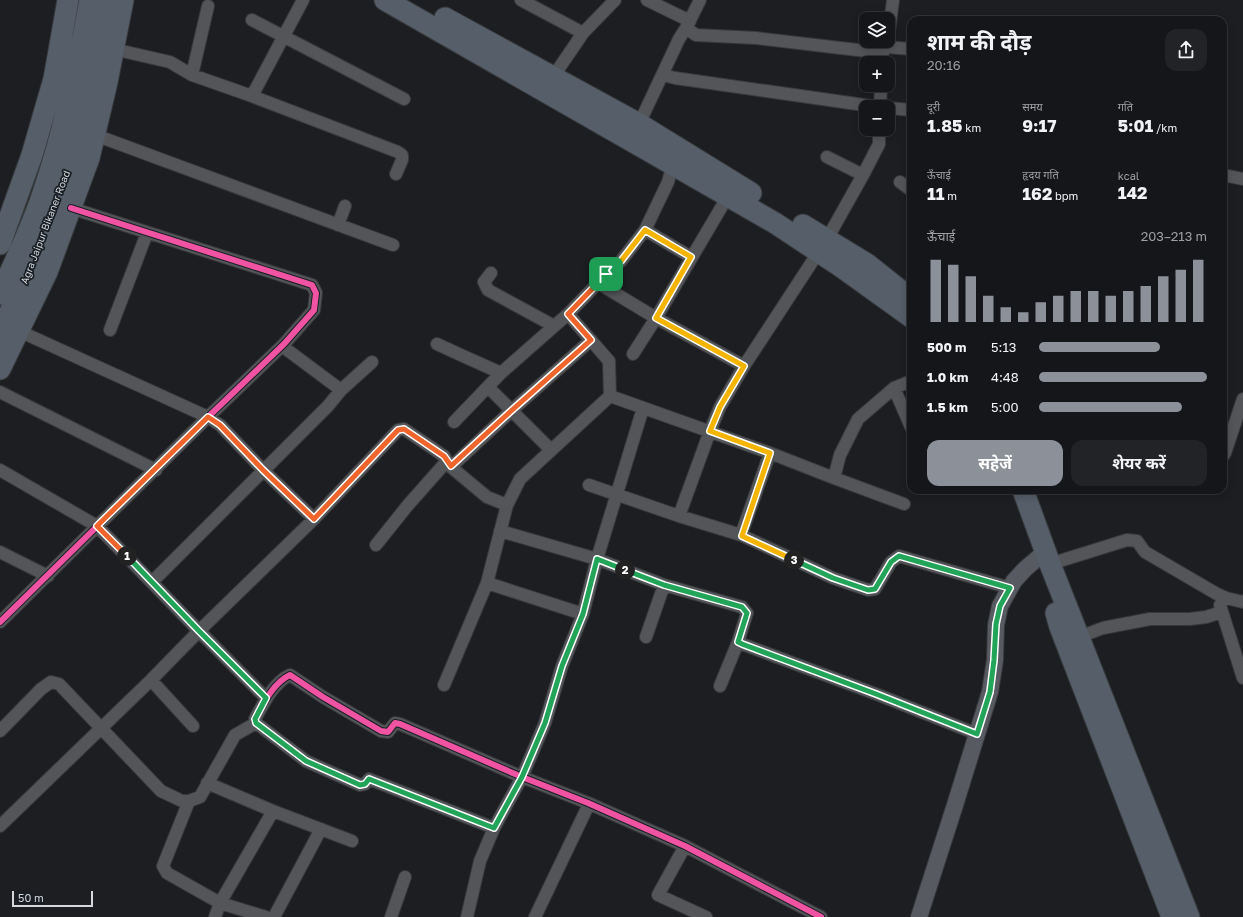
<!DOCTYPE html>
<html lang="hi">
<meta charset="utf-8">
<style>
body{margin:0;font-family:"Golos Text","Noto Sans Devanagari",sans-serif;background:#222326;color:#f1f3f6;height:100vh;display:flex;flex-direction:column;font-size:15px;white-space:nowrap}
*{box-sizing:border-box;margin:0}
p{font-size:13px;color:#9d9fa2}
.icon{flex:none;width:22px;height:22px;fill:none;stroke:currentColor;stroke-width:2;stroke-linecap:round;stroke-linejoin:round}
.map{position:relative;flex:1;overflow:hidden}
.side{position:absolute;left:907px;top:16px;width:320px;height:478px;display:flex;flex-direction:column;background:#151619;border-radius:12px;box-shadow:0 2px 10px #0003,0 0 0 1px #343538}
.side>*{flex:none}
.fabs{position:absolute;left:859px;top:12px;display:grid;gap:8px}
.fabs a{display:grid;place-items:center;width:36px;height:36px;border-radius:8px;background:#151619;box-shadow:0 2px 10px #0003,0 0 0 1px #343538;font-size:20px}
.scale{position:absolute;left:12px;bottom:10px;width:81px;box-sizing:border-box;padding-left:4px;border:2px solid #d4d7db;border-top:0;font-size:11px;line-height:14px;white-space:nowrap;color:#d4d7db;-webkit-text-stroke:3px #191d24;paint-order:stroke}
.pin{position:absolute;display:grid;place-items:center;width:34px;height:34px;color:#fff;margin:-17px;border-radius:8px;box-shadow:0 2px 6px #0006}
.km{position:absolute;width:20px;height:20px;margin:-10px;border-radius:50%;background:#222;color:#fff;font-size:11px;line-height:20px;text-align:center}
.round{display:grid;place-items:center;flex:none;width:42px;height:42px;border-radius:12px;background:#222326}
.summary{display:flex;align-items:center;justify-content:space-between;height:68px;padding:0 20px}
h1{font-size:22px;font-weight:700;line-height:30px}
.figures{display:grid;grid-template-columns:repeat(3,1fr);gap:6px;height:68px;padding:4px 20px}
.figures div{display:grid;align-content:center}
.figures b{font-size:17px;font-weight:700}
.figures small{font-size:11px;font-weight:400}
.figures p{font-size:11px}
.chart{height:112px;padding:8px 20px}
.chart p{display:flex;justify-content:space-between}
.chart svg{width:100%;height:72px;margin-top:4px;stroke:#8c9099;stroke-width:6}
.button{display:flex;gap:8px;margin-top:auto;padding:8px 20px}
.button a{flex:1;height:46px;border-radius:12px;background:#8c9099;color:#fff;font-size:16px;font-weight:700;line-height:46px;text-align:center}
.button a+a{background:#222326;color:#f1f3f6}
ul{padding:0 20px;list-style:none;font-size:13px}
li{display:grid;grid-template-columns:64px 48px 1fr;align-items:center;height:30px}
li i{height:10px;border-radius:5px;background:#8c9099}
.map>svg:first-child{display:block}
.lines{fill:none;stroke-linecap:round;stroke-linejoin:round}
.street-casing{stroke:#38393c;stroke-width:14}
.secondary-casing{stroke:#38393c;stroke-width:18}
.highway-casing{stroke:#38393c;stroke-width:23}
.street{stroke:#535558;stroke-width:12}
.secondary{stroke:#575b61;stroke-width:16}
.highway{stroke:#555e69;stroke-width:21}
.cycleway-casing{stroke:#191d24;stroke-width:8}
.cycleway{stroke:#f153a3;stroke-width:6}
.split-1-casing{stroke:#fff;stroke-width:8}
.split-2-casing{stroke:#fff;stroke-width:8}
.split-3-casing{stroke:#fff;stroke-width:8}
.split-4-casing{stroke:#fff;stroke-width:8}
.split-1{stroke:#f0652b;stroke-width:5}
.split-2{stroke:#22a559;stroke-width:5}
.split-3{stroke:#22a559;stroke-width:5}
.split-4{stroke:#f5b400;stroke-width:5}
.labels{text-anchor:middle;dominant-baseline:central;stroke-width:3.5;stroke-linejoin:round;paint-order:stroke}
.street-label{font-size:10px;fill:#d4d7db;stroke:#191d24}
</style>
<div class="map">
<svg width="1243" height="917" viewBox="0 0 1243 917">
<rect width="100%" height="100%" fill="#1c1e21"/>
<g class="lines">
<g class="street-casing">
<path id="street" d="M521,0L583,33
M647,0L690,21
M252,20L404,99
M686,28L696,35L756,38L883,53
M888,40L893,0
M887,47L911,49
M113,49L170,62L192,75L249,95L398,152L402,155V160L396,174
M192,75L208,6
M663,75L675,78L878,107
M553,77L583,33L615,0
M252,96L303,0
M880,107L881,85
M888,108L911,110
M639,124L679,39L686,28L700,0
M95,135L393,245
M827,157L863,175
M1223,175L1243,179
M900,182L911,190
M338,225L345,206
M645,230L691,257
M491,273L484,282L488,290L554,326
M598,283L656,318L744,366
M568,314L609,361L610,396L770,453L834,478L904,504
M110,330L147,233
M19,331L208,417L220,425L263,470L314,519L398,430L404,429L444,456L451,467L487,497L507,505
M284,344L286,349L341,390L372,362
M437,344L463,356L501,373
M633,354L656,318L728,196
M488,387L551,450
M894,388L911,427
M0,392L156,470
M454,422L501,373L568,314L598,283L606,274L621,261L645,230L668,182L673,164
M1223,456L1225,453L1243,399
M451,467L511,411L591,340
M0,470L97,526L199,631L266,698
M834,478L840,455L858,419L894,388L911,381
M589,485L679,516L741,535L833,578L868,590L875,589L891,562L899,556L1010,588
M679,516L710,431L720,407L744,366L827,239L863,175L879,144V129
M500,531L597,559L664,585L742,607L747,613L738,642L742,644L876,694L977,734
M741,535L770,453
M376,545L408,505L447,461
M0,552L48,576
M1050,564L1127,540L1137,541L1145,552L1217,594L1226,598L1243,602
M152,582L328,406L341,390
M487,583L583,614
M1220,605L1243,678
M0,622L208,417L284,344L314,310L316,293L312,285L71,208
M646,637L664,585
M1079,637L1103,628L1150,619H1190L1206,617L1222,612
M151,680L193,726
M444,685L487,583L507,505L520,479L610,396
M720,686L738,642
M0,731L41,689L51,682L59,684L161,791L182,801H189L200,797L235,735L256,723
M207,783L273,811L352,841
M189,801L163,866L167,873L220,903L266,917
M0,826L151,680L199,631L314,519
M494,828L369,779L365,784L360,785L306,761L256,723L255,719C263,704 274,682 290,675L323,697L381,731L388,732L395,723L400,724L522,777L588,803L685,846L821,917
M685,846L658,895L706,917
M215,917L220,903L273,811
M274,917L321,829
M391,917L405,877
M467,917L480,861L494,828L522,777L545,723L562,666L583,614L597,559L643,408
M535,917L589,804"/>
</g>
<g class="secondary-casing">
<path id="secondary" d="M919,917L955,805L990,692L995,660L996,625L1000,606L1014,581L1025,569L1039,557"/>
</g>
<g class="highway-casing">
<path id="highway" d="M385,0L775,223L840,266L911,317
M445,18L639,124L751,193
M803,225L867,264L911,299
M0,244L32,155L54,79L68,0
M0,294C15,262 31,229 42,196C64,132 78,66 90,0
M0,334L34,259L59,194L79,133L101,35L108,0
M0,369L47,272L89,158L107,82L123,0
M1023,490L1050,564L1189,917
M1056,613L1060,627L1172,917"/>
</g>
<use href="#street" class="street"/>
<use href="#secondary" class="secondary"/>
<use href="#highway" class="highway"/>
<g class="cycleway-casing">
<path id="cycleway" d="M0,622L208,417L284,344L314,310L316,293L312,285L71,208
M494,828L369,779L365,784L360,785L306,761L256,723L255,719C263,704 274,682 290,675L323,697L381,731L388,732L395,723L400,724L522,777L588,803L685,846L821,917"/>
</g>
<use href="#cycleway" class="cycleway"/>
</g>
<g class="lines">
<g class="split-1-casing">
<path id="split-1" d="M127,556L97,526L208,417L220,425L263,470L314,519L398,430L404,429L444,456L451,466L511,411L591,340L568,314L598,283L606,274"/>
</g>
<g class="split-2-casing">
<path id="split-2" d="M127,556L199,631L266,698L255,719L256,723L306,761L360,785L365,784L369,779L494,828L522,777L545,723L562,666L583,614L597,559L625,570"/>
</g>
<g class="split-3-casing">
<path id="split-3" d="M625,570L664,585L742,607L747,613L738,642L742,644L876,694L977,734L990,692L994,660L996,624L1000,606L1010,588L899,556L891,562L875,589L868,590L833,578L794,560"/>
</g>
<g class="split-4-casing">
<path id="split-4" d="M606,274L621,261L645,230L691,257L656,318L744,366L720,407L710,431L770,453L742,536L794,560"/>
</g>
<use href="#split-1" class="split-1"/>
<use href="#split-2" class="split-2"/>
<use href="#split-3" class="split-3"/>
<use href="#split-4" class="split-4"/>
</g>
<g class="labels">
<g class="street-label">
<text transform="translate(45 227) rotate(-69)">Agra Jaipur Bikaner Road</text>
</g>
</g>
</svg>
<div class="fabs">
<a><svg class="icon" aria-label="layers" viewBox="0 0 24 24"><path d="M12 4l9 5-9 5-9-5zM3 14l9 5 9-5"/></svg></a>
<a>+</a>
<a>−</a>
</div>
<div class="scale">50 m</div>
<div class="pin" style="left:606px;top:274px;background:#1e9e55"><svg class="icon" aria-label="arrive" viewBox="0 0 24 24"><path d="M6 21V4h12l-3 4 3 4H6"/></svg></div>
<b class="km" style="left:127px;top:556px">1</b>
<b class="km" style="left:625px;top:570px">2</b>
<b class="km" style="left:794px;top:560px">3</b>
<section class="side">
<div class="summary"><div><h1>शाम की दौड़</h1><p>20:16</p></div><a class="round"><svg class="icon" aria-label="share" viewBox="0 0 24 24"><path d="M12 15V3M7 8l5-5 5 5M5 13v7h14v-7"/></svg></a></div>
<div class="figures">
<div><p>दूरी</p><b>1.85<small> km</small></b></div>
<div><p>समय</p><b>9:17</b></div>
<div><p>गति</p><b>5:01<small> /km</small></b></div>
</div>
<div class="figures">
<div><p>ऊँचाई</p><b>11<small> m</small></b></div>
<div><p>हृदय गति</p><b>162<small> bpm</small></b></div>
<div><p>kcal</p><b>142</b></div>
</div>
<div class="chart"><p><span>ऊँचाई</span>203–213 m</p>
<svg viewBox="0 0 160 44" preserveAspectRatio="none"><path d="M5 44V6M15 44V9M25 44V16M35 44V28M45 44V35M55 44V38M65 44V32M75 44V28M85 44V25M95 44V25M105 44V28M115 44V25M125 44V22M135 44V16M145 44V12M155 44V6"/></svg>
</div>
<ul>
<li><b>500 m</b>5:13<i style="width:72%"></i></li>
<li><b>1.0 km</b>4:48<i style="width:100%"></i></li>
<li><b>1.5 km</b>5:00<i style="width:85%"></i></li>
</ul>
<div class="button"><a>सहेजें</a><a>शेयर करें</a></div>
</section>
</div>
